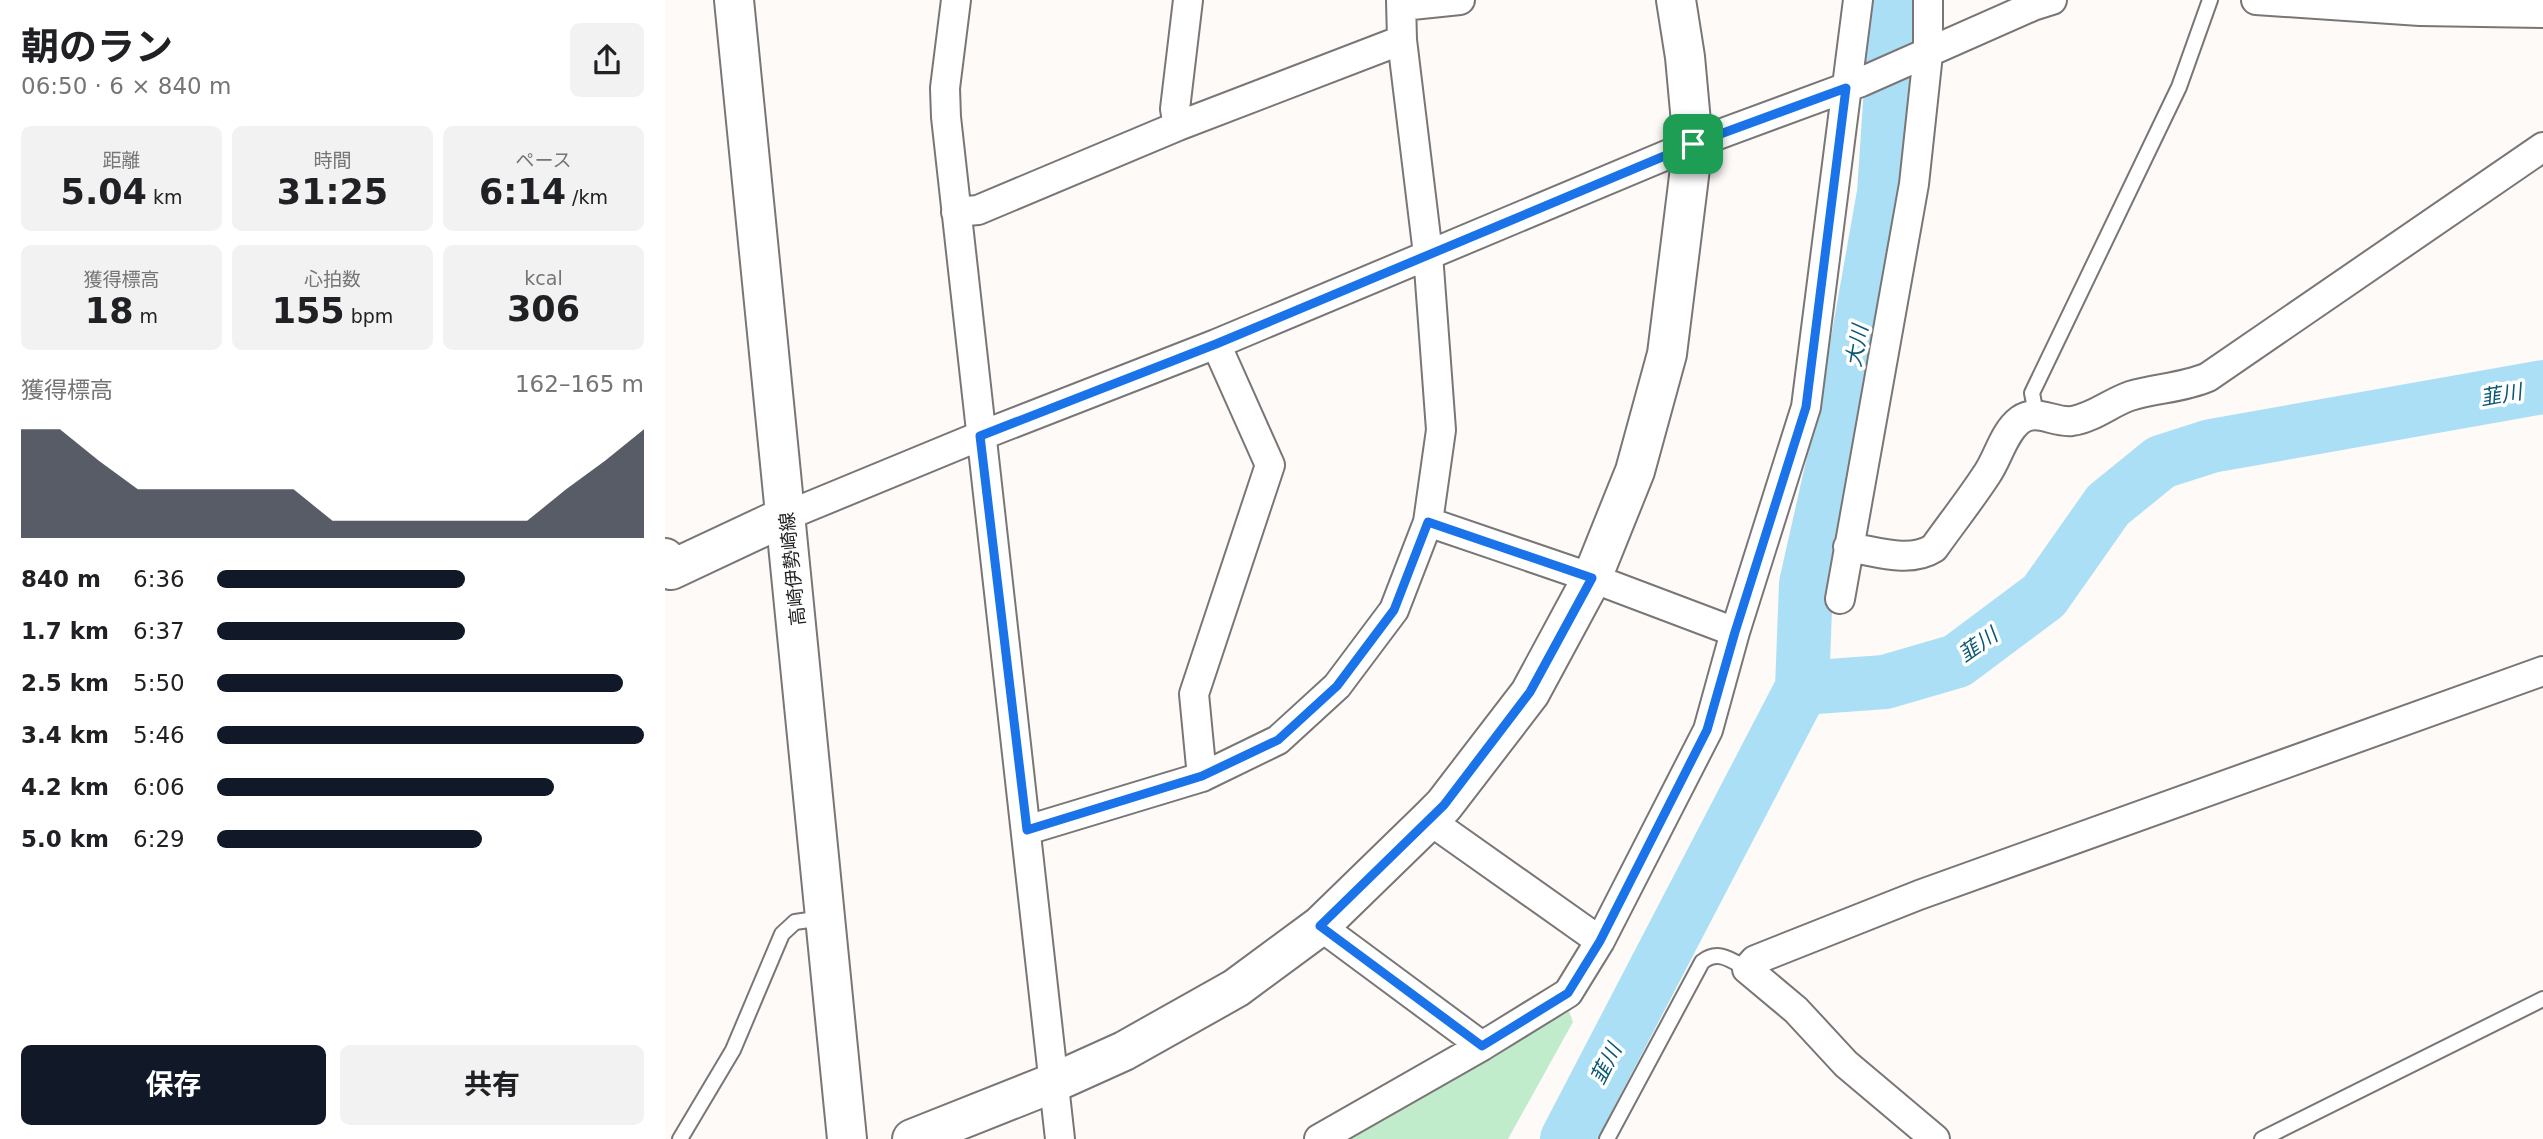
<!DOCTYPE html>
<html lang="ja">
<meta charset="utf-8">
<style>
body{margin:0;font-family:"DejaVu Sans","Noto Sans JP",sans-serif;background:#f2f2f2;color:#202124;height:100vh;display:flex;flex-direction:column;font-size:26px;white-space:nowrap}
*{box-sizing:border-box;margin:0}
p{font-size:23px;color:#757577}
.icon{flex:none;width:38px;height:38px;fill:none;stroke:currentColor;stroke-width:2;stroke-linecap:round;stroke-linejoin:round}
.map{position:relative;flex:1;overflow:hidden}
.panel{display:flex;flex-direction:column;background:#fff;width:665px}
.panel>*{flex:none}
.pin{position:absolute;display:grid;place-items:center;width:60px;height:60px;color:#fff;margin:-30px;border-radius:14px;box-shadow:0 4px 10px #0006}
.round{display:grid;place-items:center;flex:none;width:74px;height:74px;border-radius:10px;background:#f2f2f2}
.head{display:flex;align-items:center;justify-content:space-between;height:119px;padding:0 21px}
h1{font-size:38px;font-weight:700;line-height:52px}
.metrics{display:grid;grid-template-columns:repeat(3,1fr);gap:10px;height:119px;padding:7px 21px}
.metrics div{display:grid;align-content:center;border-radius:10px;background:#f2f2f2;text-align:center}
.metrics b{font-size:35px;font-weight:700}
.metrics small{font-size:19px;font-weight:400}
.metrics p{font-size:19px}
.chart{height:196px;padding:14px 21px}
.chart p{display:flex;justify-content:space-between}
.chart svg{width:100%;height:126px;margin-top:7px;fill:#111827;opacity:.7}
.button{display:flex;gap:14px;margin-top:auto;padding:14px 21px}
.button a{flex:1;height:80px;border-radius:10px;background:#111827;color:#fff;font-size:28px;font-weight:700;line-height:80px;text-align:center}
.button a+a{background:#f2f2f2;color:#202124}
ul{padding:0 21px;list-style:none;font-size:23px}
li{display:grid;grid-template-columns:112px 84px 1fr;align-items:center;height:52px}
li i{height:18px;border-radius:9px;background:#111827}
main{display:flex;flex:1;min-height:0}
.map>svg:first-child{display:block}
.green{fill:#c1eccb}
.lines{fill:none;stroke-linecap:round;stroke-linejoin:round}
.river{stroke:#abdff6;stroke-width:54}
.lane-casing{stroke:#797675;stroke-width:18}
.street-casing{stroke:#797675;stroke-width:32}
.secondary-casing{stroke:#797675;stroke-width:42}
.primary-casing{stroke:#797675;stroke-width:42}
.lane{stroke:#fff;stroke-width:14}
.street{stroke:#fff;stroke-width:28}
.secondary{stroke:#fff;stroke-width:38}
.primary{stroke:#fff;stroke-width:38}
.route-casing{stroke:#fff;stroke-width:14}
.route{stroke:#1a73e8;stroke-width:9}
.labels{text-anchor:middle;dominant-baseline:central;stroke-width:7;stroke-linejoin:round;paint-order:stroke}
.street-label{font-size:19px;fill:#232221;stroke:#fff}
.water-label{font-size:21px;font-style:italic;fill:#0a5973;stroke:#fff}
</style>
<main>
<section class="panel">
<div class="head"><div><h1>朝のラン</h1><p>06:50 · 6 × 840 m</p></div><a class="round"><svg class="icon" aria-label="share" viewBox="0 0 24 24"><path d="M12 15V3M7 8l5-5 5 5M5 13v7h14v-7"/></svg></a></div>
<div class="metrics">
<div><p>距離</p><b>5.04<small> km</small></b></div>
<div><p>時間</p><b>31:25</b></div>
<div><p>ペース</p><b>6:14<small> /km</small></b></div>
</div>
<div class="metrics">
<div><p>獲得標高</p><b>18<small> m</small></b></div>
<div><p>心拍数</p><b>155<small> bpm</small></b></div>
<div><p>kcal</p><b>306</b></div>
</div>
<div class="chart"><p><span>獲得標高</span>162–165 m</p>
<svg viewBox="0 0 160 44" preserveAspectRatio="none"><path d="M0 44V6L10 6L20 17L30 27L40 27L50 27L60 27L70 27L80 38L90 38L100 38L110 38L120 38L130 38L140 27L150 17L160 6V44z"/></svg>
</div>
<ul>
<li><b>840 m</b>6:36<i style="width:58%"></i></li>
<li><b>1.7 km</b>6:37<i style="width:58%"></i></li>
<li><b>2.5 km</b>5:50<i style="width:95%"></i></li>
<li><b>3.4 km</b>5:46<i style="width:100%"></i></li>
<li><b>4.2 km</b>6:06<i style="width:79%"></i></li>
<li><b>5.0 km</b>6:29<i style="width:62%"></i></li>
</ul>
<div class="button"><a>保存</a><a>共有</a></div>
</section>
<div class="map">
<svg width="1878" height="1139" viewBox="0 0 1878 1139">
<rect width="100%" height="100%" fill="#fdfaf8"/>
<path class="green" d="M904,1011L908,1022L843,1139H682Z"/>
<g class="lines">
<path class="river" d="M1137,688L1220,682L1292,661L1379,596L1443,505L1496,462L1546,446L1878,387
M902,1139L1137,688L1141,584L1182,402L1219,193L1229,43L1227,0"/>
<g class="lane-casing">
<path id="lane" d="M1371,414L1367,393L1514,87L1545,0
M15,1139L68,1050L117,934L130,922L158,918
M942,1139L1037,962C1053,949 1066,960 1082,969
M1597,1139L1878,999"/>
</g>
<g class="street-casing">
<path id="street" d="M291,0L280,88L281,117L395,1139
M1591,0L1755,11L1878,13
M737,6L795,0
M513,126L510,109L523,0
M291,212L313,210L513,126L737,40
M121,516L315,436L551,344L1028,144L1196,82L1368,6L1387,0
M763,522L927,578L1070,632
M1183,547C1210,551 1244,564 1269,548C1286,524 1305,500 1322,474C1333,458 1339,432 1355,420C1372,408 1388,423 1407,421C1428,418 1445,403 1465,396C1491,388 1518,388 1543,377L1878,147
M1175,599L1249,184L1263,54V0
M537,777L529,694L605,465L551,344
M764,820L935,941
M362,830L537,777L613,740L672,686L729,610L763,522L776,430L763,254L737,40L736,0
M655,926L817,1046
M654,1139L817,1046L903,993L935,941L1043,730L1070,632L1141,407L1193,0
M1270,1139L1181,1064L1131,1010L1082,969L1090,960L1254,895L1878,671"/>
</g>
<g class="secondary-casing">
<path id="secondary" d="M0,558L6,570L121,516
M247,1139L388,1083L459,1051L571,988L655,926L764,820L779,805L865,693L927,578L970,471L1002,354L1028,144L1020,57L1011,0"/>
</g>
<g class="primary-casing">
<path id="primary" d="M69,0L182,1139"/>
</g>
<use href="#lane" class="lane"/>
<use href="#street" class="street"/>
<use href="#secondary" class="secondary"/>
<use href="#primary" class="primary"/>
</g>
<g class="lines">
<g class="route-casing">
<path id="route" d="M1181,88L1141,407L1070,632L1042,730L935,941L903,993L817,1046L655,926L779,805L865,692L927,578L763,522L729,610L672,686L613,740L537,776L362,830L315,436L551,344L1028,144Z"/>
</g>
<use href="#route" class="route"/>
</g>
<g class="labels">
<g class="street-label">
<text transform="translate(127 569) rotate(-96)">高崎伊勢崎線</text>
</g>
<g class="water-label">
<text transform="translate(1192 346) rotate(-80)">大川</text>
<text transform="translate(1836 395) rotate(-10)">韮川</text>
<text transform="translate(1313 645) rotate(-35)">韮川</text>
<text transform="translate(941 1064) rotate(-63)">韮川</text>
</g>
</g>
</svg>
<div class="pin" style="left:1028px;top:144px;background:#1e9e55"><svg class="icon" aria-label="arrive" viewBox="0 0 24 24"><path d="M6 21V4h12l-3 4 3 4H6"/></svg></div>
</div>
</main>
